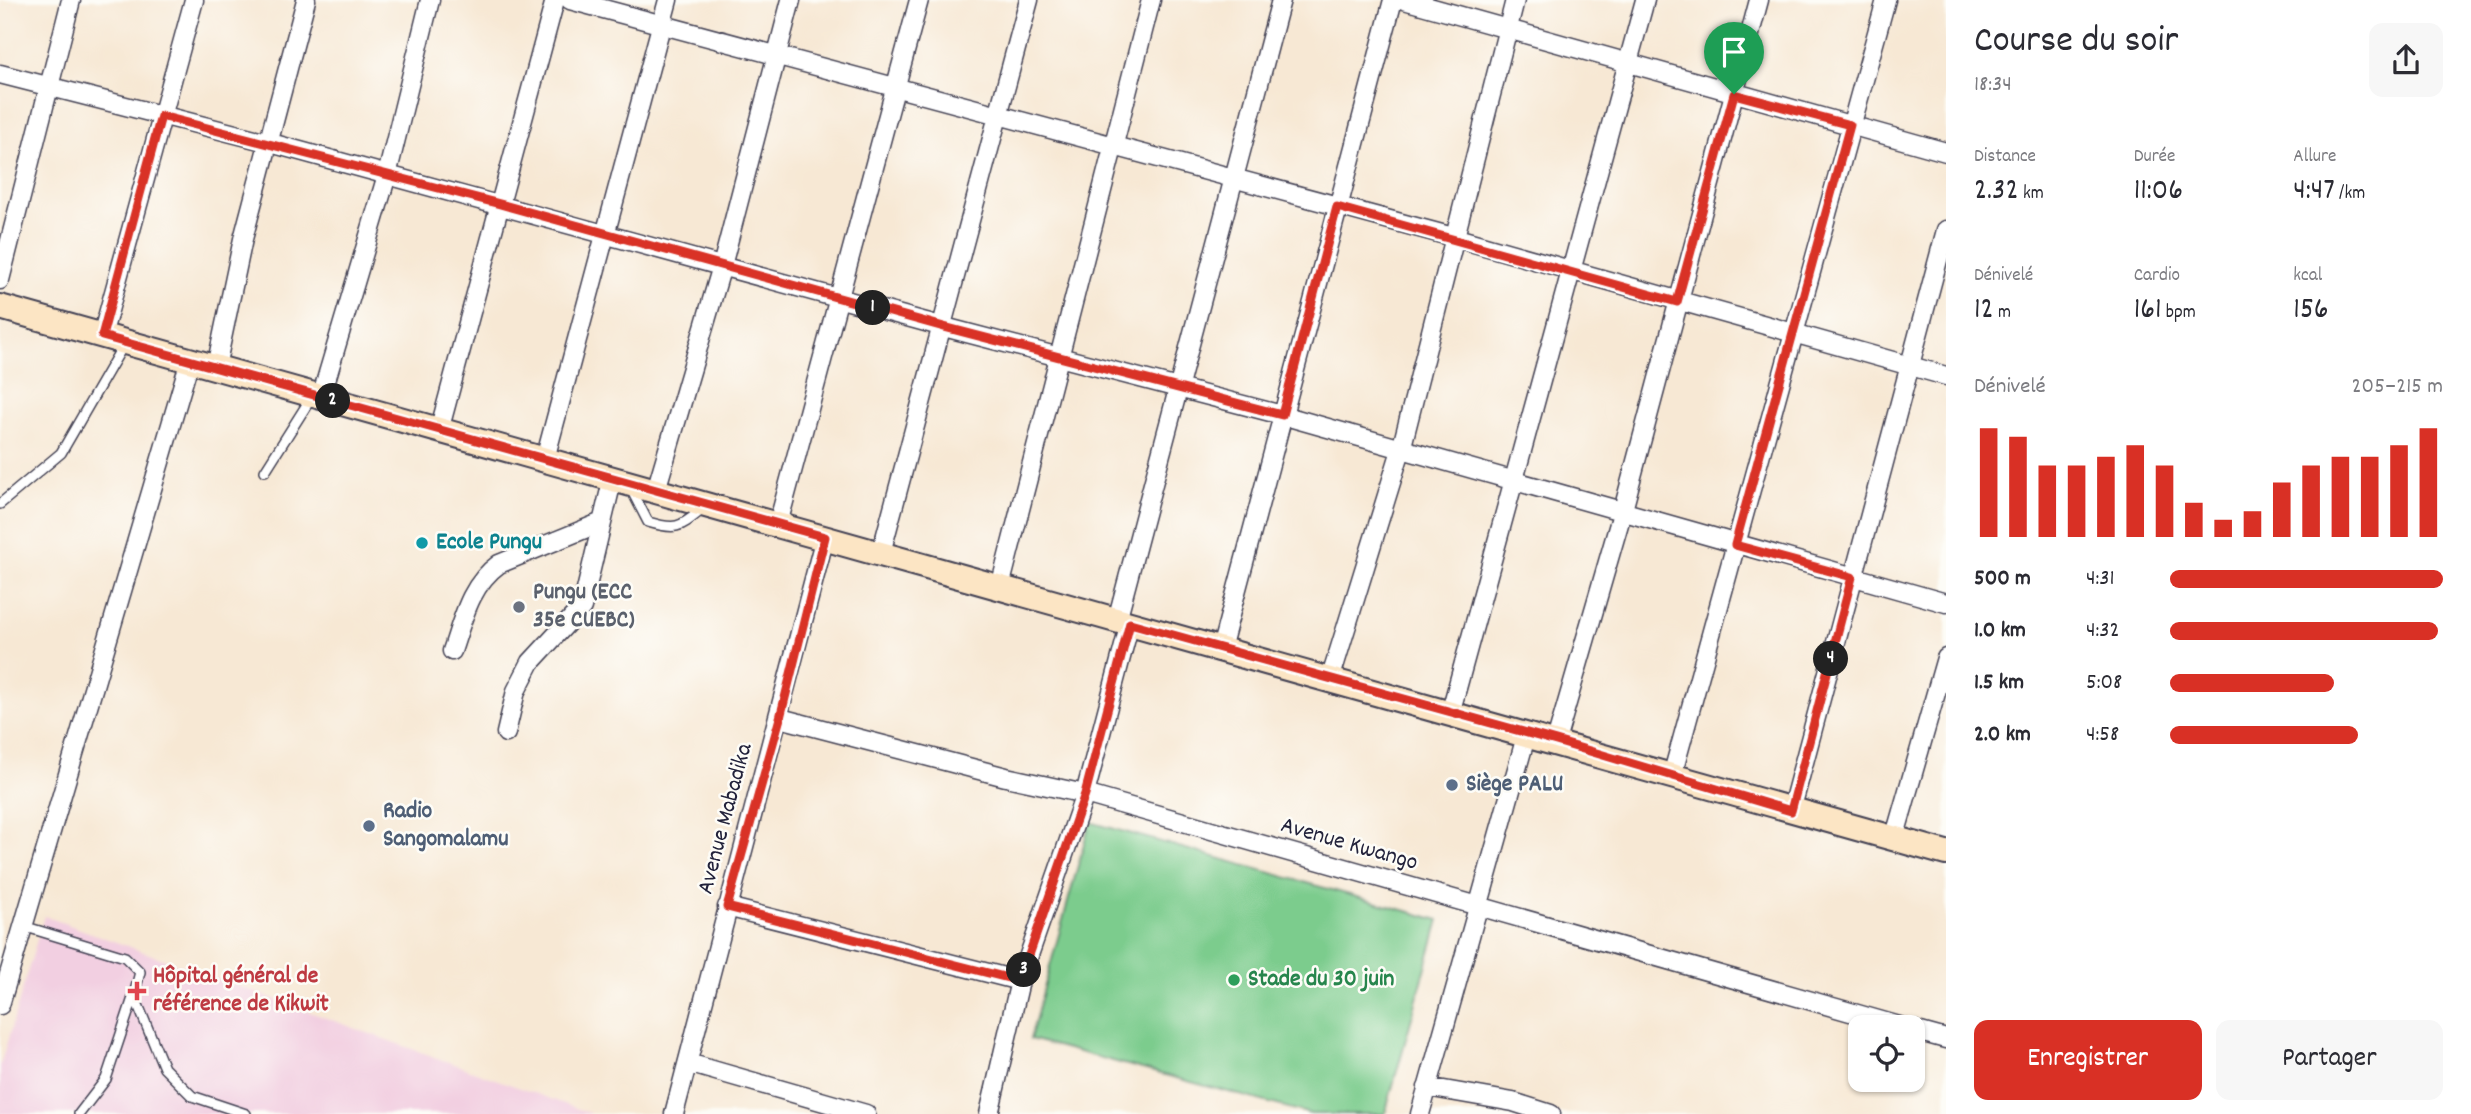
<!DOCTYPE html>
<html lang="fr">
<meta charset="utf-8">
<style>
body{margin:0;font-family:Dekko,sans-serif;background:#f7f7f7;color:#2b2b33;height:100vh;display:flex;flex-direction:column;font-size:26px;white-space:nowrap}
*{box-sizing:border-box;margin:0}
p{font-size:23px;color:#7c7c81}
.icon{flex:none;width:38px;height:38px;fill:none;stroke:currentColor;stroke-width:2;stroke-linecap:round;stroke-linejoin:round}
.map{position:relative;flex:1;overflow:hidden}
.drawer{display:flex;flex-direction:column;background:#fff;width:525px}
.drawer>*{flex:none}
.buttons{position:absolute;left:1848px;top:1015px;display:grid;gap:14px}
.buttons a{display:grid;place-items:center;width:77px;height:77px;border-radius:14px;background:#fff;box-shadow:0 2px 5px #0004;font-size:35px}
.pin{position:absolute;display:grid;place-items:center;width:60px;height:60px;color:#fff;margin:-72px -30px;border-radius:50% 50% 50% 0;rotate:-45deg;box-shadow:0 0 7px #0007}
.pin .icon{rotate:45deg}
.km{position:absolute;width:35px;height:35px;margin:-18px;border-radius:50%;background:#222;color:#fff;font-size:19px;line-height:35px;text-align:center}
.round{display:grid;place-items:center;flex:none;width:74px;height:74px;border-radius:14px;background:#f7f7f7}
.overview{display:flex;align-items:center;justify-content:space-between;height:119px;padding:0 28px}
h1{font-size:38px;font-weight:600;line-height:52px}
.metrics{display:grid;grid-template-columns:repeat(3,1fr);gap:10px;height:119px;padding:7px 28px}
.metrics div{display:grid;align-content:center}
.metrics b{font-size:30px;font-weight:600}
.metrics small{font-size:19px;font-weight:400}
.metrics p{font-size:19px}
.chart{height:196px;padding:14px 28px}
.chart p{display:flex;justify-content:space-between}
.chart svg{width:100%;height:126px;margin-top:7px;stroke:#d93025;stroke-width:6}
.action{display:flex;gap:14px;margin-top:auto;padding:14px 28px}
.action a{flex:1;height:80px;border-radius:14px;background:#d93025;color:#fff;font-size:28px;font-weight:600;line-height:80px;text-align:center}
.action a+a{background:#f7f7f7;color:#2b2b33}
ul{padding:0 28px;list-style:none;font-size:23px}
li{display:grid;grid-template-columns:112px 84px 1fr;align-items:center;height:52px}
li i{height:18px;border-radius:9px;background:#d93025}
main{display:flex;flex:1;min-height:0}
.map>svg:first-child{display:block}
.built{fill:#f2cfe1}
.green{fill:#7bcc8d;stroke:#4e7764;stroke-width:2}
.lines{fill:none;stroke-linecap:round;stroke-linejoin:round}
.lane-casing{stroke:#424052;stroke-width:12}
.street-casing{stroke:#424052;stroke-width:21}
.secondary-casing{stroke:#424052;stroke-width:28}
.lane{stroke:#fff;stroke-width:9}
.street{stroke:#fff;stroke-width:18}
.secondary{stroke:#fce5c4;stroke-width:24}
.route-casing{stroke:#fff;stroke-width:14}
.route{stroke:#d93025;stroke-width:9}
.culture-dot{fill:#0f9aa8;stroke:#fdfcf7;stroke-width:2.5}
.worship-dot{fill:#6b7280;stroke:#fdfcf7;stroke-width:2.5}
.service-dot{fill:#5c6f8a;stroke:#fdfcf7;stroke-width:2.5}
.leisure-dot{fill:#2e9e5b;stroke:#fdfcf7;stroke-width:2.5}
.health-dot{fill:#e0444e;stroke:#fdfcf7;stroke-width:2.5}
.labels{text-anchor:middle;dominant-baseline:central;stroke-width:5;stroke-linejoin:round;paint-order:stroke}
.culture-label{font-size:24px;font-weight:bold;fill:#0d838f;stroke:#fdfcf7;text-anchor:start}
.worship-label{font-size:24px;font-weight:bold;fill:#5b616d;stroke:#fdfcf7;text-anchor:start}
.service-label{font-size:24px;font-weight:bold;fill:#4e5e75;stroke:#fdfcf7;text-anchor:start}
.street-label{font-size:24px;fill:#22223b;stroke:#fdfcf7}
.health-label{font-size:24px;font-weight:bold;fill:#be3a42;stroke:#fdfcf7;text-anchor:start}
.leisure-label{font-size:24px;font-weight:bold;fill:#27864d;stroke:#fdfcf7;text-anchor:start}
</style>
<main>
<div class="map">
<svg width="1946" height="1114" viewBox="0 0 1946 1114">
<rect width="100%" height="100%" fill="#fdfcf7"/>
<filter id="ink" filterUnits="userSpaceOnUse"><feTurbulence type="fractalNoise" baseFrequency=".0143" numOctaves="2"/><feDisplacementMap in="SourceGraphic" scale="14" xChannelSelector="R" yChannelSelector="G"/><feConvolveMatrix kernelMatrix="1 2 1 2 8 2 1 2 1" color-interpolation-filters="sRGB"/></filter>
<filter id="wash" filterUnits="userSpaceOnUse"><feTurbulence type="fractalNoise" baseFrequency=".00686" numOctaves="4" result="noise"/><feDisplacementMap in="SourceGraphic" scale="28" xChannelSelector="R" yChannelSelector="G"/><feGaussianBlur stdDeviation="1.57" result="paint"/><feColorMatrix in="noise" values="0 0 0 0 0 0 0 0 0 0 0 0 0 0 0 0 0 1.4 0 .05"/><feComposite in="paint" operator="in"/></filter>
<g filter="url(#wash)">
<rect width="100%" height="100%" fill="#f7e8d4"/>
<path class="built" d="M44,916L592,1114H0V1066Z"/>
<path class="green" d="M1090,822L1439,920L1385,1114H1311L1030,1039Z"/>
</g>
<g filter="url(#ink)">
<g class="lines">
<g class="lane-casing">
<path id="lane" d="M265,471L313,395
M631,489L648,522C678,531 680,527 704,508
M0,504L61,453L124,344
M23,926L125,957L140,972L134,995L164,1068L192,1096L246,1114
M79,1114L106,1079L134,995"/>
</g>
<g class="street-casing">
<path id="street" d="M570,0L1453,237L1946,376
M1404,0L1946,152
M0,74L267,142L944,327L1282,415L1946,603
M0,280L71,0
M102,336L194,0
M216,367L243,239L306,0
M321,397L387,175L430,0
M439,431L555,0
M545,459L668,0
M656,490L722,266L791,0
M778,524L919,0
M881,553L1029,0
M1000,587L1151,0
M1117,620L1281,0
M1221,649L1393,0
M452,651C463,619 470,585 499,564L602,522
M1330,680L1401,450L1515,0
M1450,714L1645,0
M780,718L1006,777L1085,794L1903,1027
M506,733L516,691L531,662L582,607L613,477
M1556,741L1623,510L1759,0
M1672,776L1886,0
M1791,811L1946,230
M1894,839L1946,658
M727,907L1020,981
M0,1005L190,360
M1913,1030L1946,1039
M688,1063L866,1114
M1427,1087L1513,1102L1551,1114
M674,1114L825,537
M989,1114L1020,981L1085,794L1130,623
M1420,1114L1527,733"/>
</g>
<g class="secondary-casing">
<path id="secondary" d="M0,307L1946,853"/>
</g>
<use href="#lane" class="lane"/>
<use href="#street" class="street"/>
<use href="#secondary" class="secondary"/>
</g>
</g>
<g class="lines" filter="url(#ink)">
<g class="route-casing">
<path id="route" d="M1734,94L1850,125L1735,545L1852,577L1791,811L1556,741L1130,623L1085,794L1020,981L727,907L780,718L825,537L102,336L161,116L500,204L944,327L1282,415L1337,207L1677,302Z"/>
</g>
<use href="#route" class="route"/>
</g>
<circle class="culture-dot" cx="422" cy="543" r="7"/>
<circle class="worship-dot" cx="519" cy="607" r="7"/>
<g class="service-dot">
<circle cx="1452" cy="785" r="7"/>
<circle cx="369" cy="826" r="7"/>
</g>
<circle class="leisure-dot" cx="1234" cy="980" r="7"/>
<path class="health-dot" d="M133.5 980.5h7v7h7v7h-7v7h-7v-7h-7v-7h7z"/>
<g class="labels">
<g class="culture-label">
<text x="436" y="543">Ecole Pungu</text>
</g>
<g class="worship-label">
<text x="533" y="593">Pungu (ECC<tspan x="533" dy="28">35e CUEBC)</tspan></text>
</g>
<g class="service-label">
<text x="1466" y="785">Siège PALU</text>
<text x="383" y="812">Radio<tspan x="383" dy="28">Sangomalamu</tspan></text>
</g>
<g class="street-label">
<text transform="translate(726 819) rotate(-75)">Avenue Mabadika</text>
<text transform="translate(1349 845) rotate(16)">Avenue Kwango</text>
</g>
<g class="health-label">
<text x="153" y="977">Hôpital général de<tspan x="153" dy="28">référence de Kikwit</tspan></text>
</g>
<g class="leisure-label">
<text x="1248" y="980">Stade du 30 juin</text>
</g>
</g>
</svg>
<div class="buttons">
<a><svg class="icon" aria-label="locate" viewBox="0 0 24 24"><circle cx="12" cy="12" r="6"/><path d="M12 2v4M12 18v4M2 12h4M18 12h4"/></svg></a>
</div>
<div class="pin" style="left:1734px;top:94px;background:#1e9e55"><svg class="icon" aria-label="arrive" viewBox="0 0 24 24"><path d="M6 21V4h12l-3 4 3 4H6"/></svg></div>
<b class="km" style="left:873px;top:308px">1</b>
<b class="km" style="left:333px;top:401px">2</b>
<b class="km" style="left:1024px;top:970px">3</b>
<b class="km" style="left:1831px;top:659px">4</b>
</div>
<section class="drawer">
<div class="overview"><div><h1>Course du soir</h1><p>18:34</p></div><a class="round"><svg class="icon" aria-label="share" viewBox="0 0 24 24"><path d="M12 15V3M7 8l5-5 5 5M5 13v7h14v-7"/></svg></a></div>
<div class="metrics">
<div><p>Distance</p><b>2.32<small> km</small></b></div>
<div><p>Durée</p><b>11:06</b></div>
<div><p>Allure</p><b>4:47<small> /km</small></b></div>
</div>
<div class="metrics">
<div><p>Dénivelé</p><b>12<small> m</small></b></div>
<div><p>Cardio</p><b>161<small> bpm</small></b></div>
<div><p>kcal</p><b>156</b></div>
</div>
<div class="chart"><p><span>Dénivelé</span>205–215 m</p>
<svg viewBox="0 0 160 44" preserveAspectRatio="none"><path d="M5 44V6M15 44V9M25 44V19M35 44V19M45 44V16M55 44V12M65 44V19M75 44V32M85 44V38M95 44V35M105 44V25M115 44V19M125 44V16M135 44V16M145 44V12M155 44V6"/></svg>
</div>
<ul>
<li><b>500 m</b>4:31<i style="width:100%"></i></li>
<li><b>1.0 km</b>4:32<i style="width:98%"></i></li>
<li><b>1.5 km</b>5:08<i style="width:60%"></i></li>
<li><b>2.0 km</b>4:58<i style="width:69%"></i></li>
</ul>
<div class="action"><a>Enregistrer</a><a>Partager</a></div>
</section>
</main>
